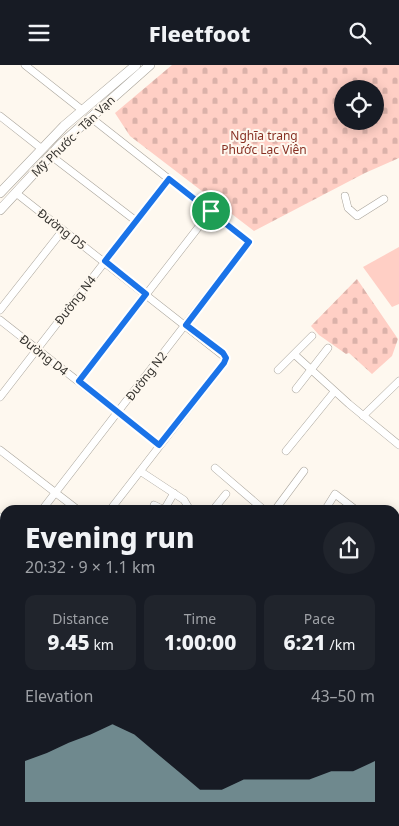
<!DOCTYPE html>
<meta charset="utf-8">
<style>
body{margin:0;font-family:"Noto Sans",sans-serif;background:#20242c;color:#f1f3f6;height:100vh;display:flex;flex-direction:column;font-size:19px;white-space:nowrap}
*{box-sizing:border-box;margin:0}
p{font-size:16px;color:#9ea1a6}
.icon{flex:none;width:28px;height:28px;fill:none;stroke:currentColor;stroke-width:2;stroke-linecap:round;stroke-linejoin:round}
.map{position:relative;flex:1;overflow:hidden}
.drawer{position:absolute;left:0px;top:440px;width:400px;height:321px;display:flex;flex-direction:column;background:#171b24;border-radius:15px 15px 0 0;box-shadow:0 2px 12px #0003}
.drawer>*{flex:none}
.fabs{position:absolute;left:334px;top:15px;display:grid;gap:10px}
.fabs a{display:grid;place-items:center;width:50px;height:50px;border-radius:50%;background:#171b24;box-shadow:0 2px 12px #0003;font-size:25px}
.pin{position:absolute;display:grid;place-items:center;width:42px;height:42px;color:#fff;margin:-21px;border:2px solid #fff;border-radius:50%;box-shadow:0 1px 5px #0007}
.round{display:grid;place-items:center;flex:none;width:52px;height:52px;border-radius:26px;background:#20242c}
.summary{display:flex;align-items:center;justify-content:space-between;height:85px;padding:0 25px}
h1{font-size:28px;font-weight:800;line-height:38px}
.stats{display:grid;grid-template-columns:repeat(3,1fr);gap:8px;height:85px;padding:5px 25px}
.stats div{display:grid;align-content:center;border-radius:10px;background:#20242c;text-align:center}
.stats b{font-size:21px;font-weight:800}
.stats small{font-size:14px;font-weight:400}
.stats p{font-size:14px}
.chart{height:140px;padding:10px 25px}
.chart p{display:flex;justify-content:space-between}
.chart svg{width:100%;height:90px;margin-top:5px;fill:#95b8bc;opacity:.7}
header{display:flex;justify-content:space-between;align-items:center;height:65px;padding:0 25px;background:#171b24;font-size:22px;font-weight:800}
.map>svg:first-child{display:block}
.grass{fill:#ffcfc5}
.cemetery{fill:url(#cemetery-stones);fill-rule:evenodd}
.lines{fill:none;stroke-linecap:round;stroke-linejoin:round}
.minor-casing{stroke:#a9a49b;stroke-width:8}
.major-casing{stroke:#a9a49b;stroke-width:10}
.minor{stroke:#fff;stroke-width:7}
.major{stroke:#fff;stroke-width:9}
.route-casing{stroke:#fff;stroke-width:10}
.route{stroke:#1a73e8;stroke-width:6}
.labels{text-anchor:middle;dominant-baseline:central;stroke-width:4;stroke-linejoin:round;paint-order:stroke}
.park-label{font-size:12px;fill:#873023;stroke:#fef8ef}
.street-label{font-size:12px;fill:#35332f;stroke:#fef8ef}
</style>
<header><svg class="icon" aria-label="menu" viewBox="0 0 24 24"><path d="M4 6h16M4 12h16M4 18h16"/></svg>Fleetfoot<svg class="icon" aria-label="search" viewBox="0 0 24 24"><circle cx="10" cy="10" r="6"/><path d="M15 15l6 6"/></svg></header>
<div class="map">
<svg width="399" height="761" viewBox="0 0 399 761">
<defs>
<pattern id="cemetery-stones" width="16" height="16" patternUnits="userSpaceOnUse" patternTransform="scale(1.25)"><rect width="16" height="16" fill="#ffcfc5"/><path d="M2 7V4a2 2 0 0 1 4 0v3zM10 15v-3a2 2 0 0 1 4 0v3z" fill="#dbb2aa"/></pattern>
</defs>
<rect width="100%" height="100%" fill="#fef8ef"/>
<path class="grass" d="M399,182V239L392,242L363,202Z"/>
<path class="cemetery" d="M172,0H399V93L365,108L254,166L130,71L115,48ZM342,24H375V56H342Z
M357,214L398,274L392,291L372,309L349,288L346,289L319,270L311,261Z"/>
<g class="lines">
<g class="minor-casing">
<path id="minor" d="M25,0L82,45
M0,51L42,84
M50,90L136,156
M16,128L226,293L224,298L110,445
M345,131L348,143L357,151L384,134
M0,245L63,165
M0,255L159,380
M294,289L349,339L399,380
M278,305L312,271
M79,316L211,146
M296,324L328,283
M0,332L169,114
M363,351L399,316
M0,385L78,445
M286,386L334,327
M215,403L264,445
M140,406L184,435L190,445
M154,440L164,445L174,428
M42,445L249,177L90,52
M213,445L226,429
M275,445L304,406
M325,445L335,429L356,445
M0,452L5,456
M395,466L399,460
M395,483L399,488
M0,501L5,494
M0,517L5,521
M0,586L5,589
M395,596L399,595
M395,623L399,628
M0,691L5,682
M395,697L399,702
M0,725L5,717
M56,756L62,761
M132,756L135,761
M357,756L362,761
M0,759L3,761
M340,761L346,756"/>
</g>
<g class="major-casing">
<path id="major" d="M0,128L64,61L136,0
M0,145L61,79L150,0
M395,646L399,643
M203,756L209,761
M104,761L114,756"/>
</g>
<use href="#minor" class="minor"/>
<use href="#major" class="major"/>
</g>
<g class="lines">
<g class="route-casing">
<path id="route" d="M169,114L249,177L186,260L223,288L226,293L224,298L159,380L79,316L146,229L105,196Z"/>
</g>
<use href="#route" class="route"/>
</g>
<g class="labels">
<g class="park-label">
<text x="264" y="70">Nghĩa trang<tspan x="264" dy="14">Phước Lạc Viên</tspan></text>
</g>
<g class="street-label">
<text transform="translate(73 71) rotate(-44)">Mỹ Phước - Tân Vạn</text>
<text transform="translate(62 164) rotate(38)">Đường D5</text>
<text transform="translate(75 235) rotate(-52)">Đường N4</text>
<text transform="translate(44 290) rotate(38)">Đường D4</text>
<text transform="translate(146 311) rotate(-52)">Đường N2</text>
</g>
</g>
</svg>
<div class="fabs">
<a><svg class="icon" aria-label="locate" viewBox="0 0 24 24"><circle cx="12" cy="12" r="6"/><path d="M12 2v4M12 18v4M2 12h4M18 12h4"/></svg></a>
</div>
<div class="pin" style="left:211px;top:146px;background:#1e9e55"><svg class="icon" aria-label="arrive" viewBox="0 0 24 24"><path d="M6 21V4h12l-3 4 3 4H6"/></svg></div>
<section class="drawer">
<div class="summary"><div><h1>Evening run</h1><p>20:32 · 9 × 1.1 km</p></div><a class="round"><svg class="icon" aria-label="share" viewBox="0 0 24 24"><path d="M12 15V3M7 8l5-5 5 5M5 13v7h14v-7"/></svg></a></div>
<div class="stats">
<div><p>Distance</p><b>9.45<small> km</small></b></div>
<div><p>Time</p><b>1:00:00</b></div>
<div><p>Pace</p><b>6:21<small> /km</small></b></div>
</div>
<div class="chart"><p><span>Elevation</span>43–50 m</p>
<svg viewBox="0 0 160 44" preserveAspectRatio="none"><path d="M0 44V24L10 20L20 15L30 11L40 6L50 11L60 20L70 29L80 38L90 38L100 33L110 33L120 33L130 33L140 29L150 29L160 24V44z"/></svg>
</div>
</section>
</div>
